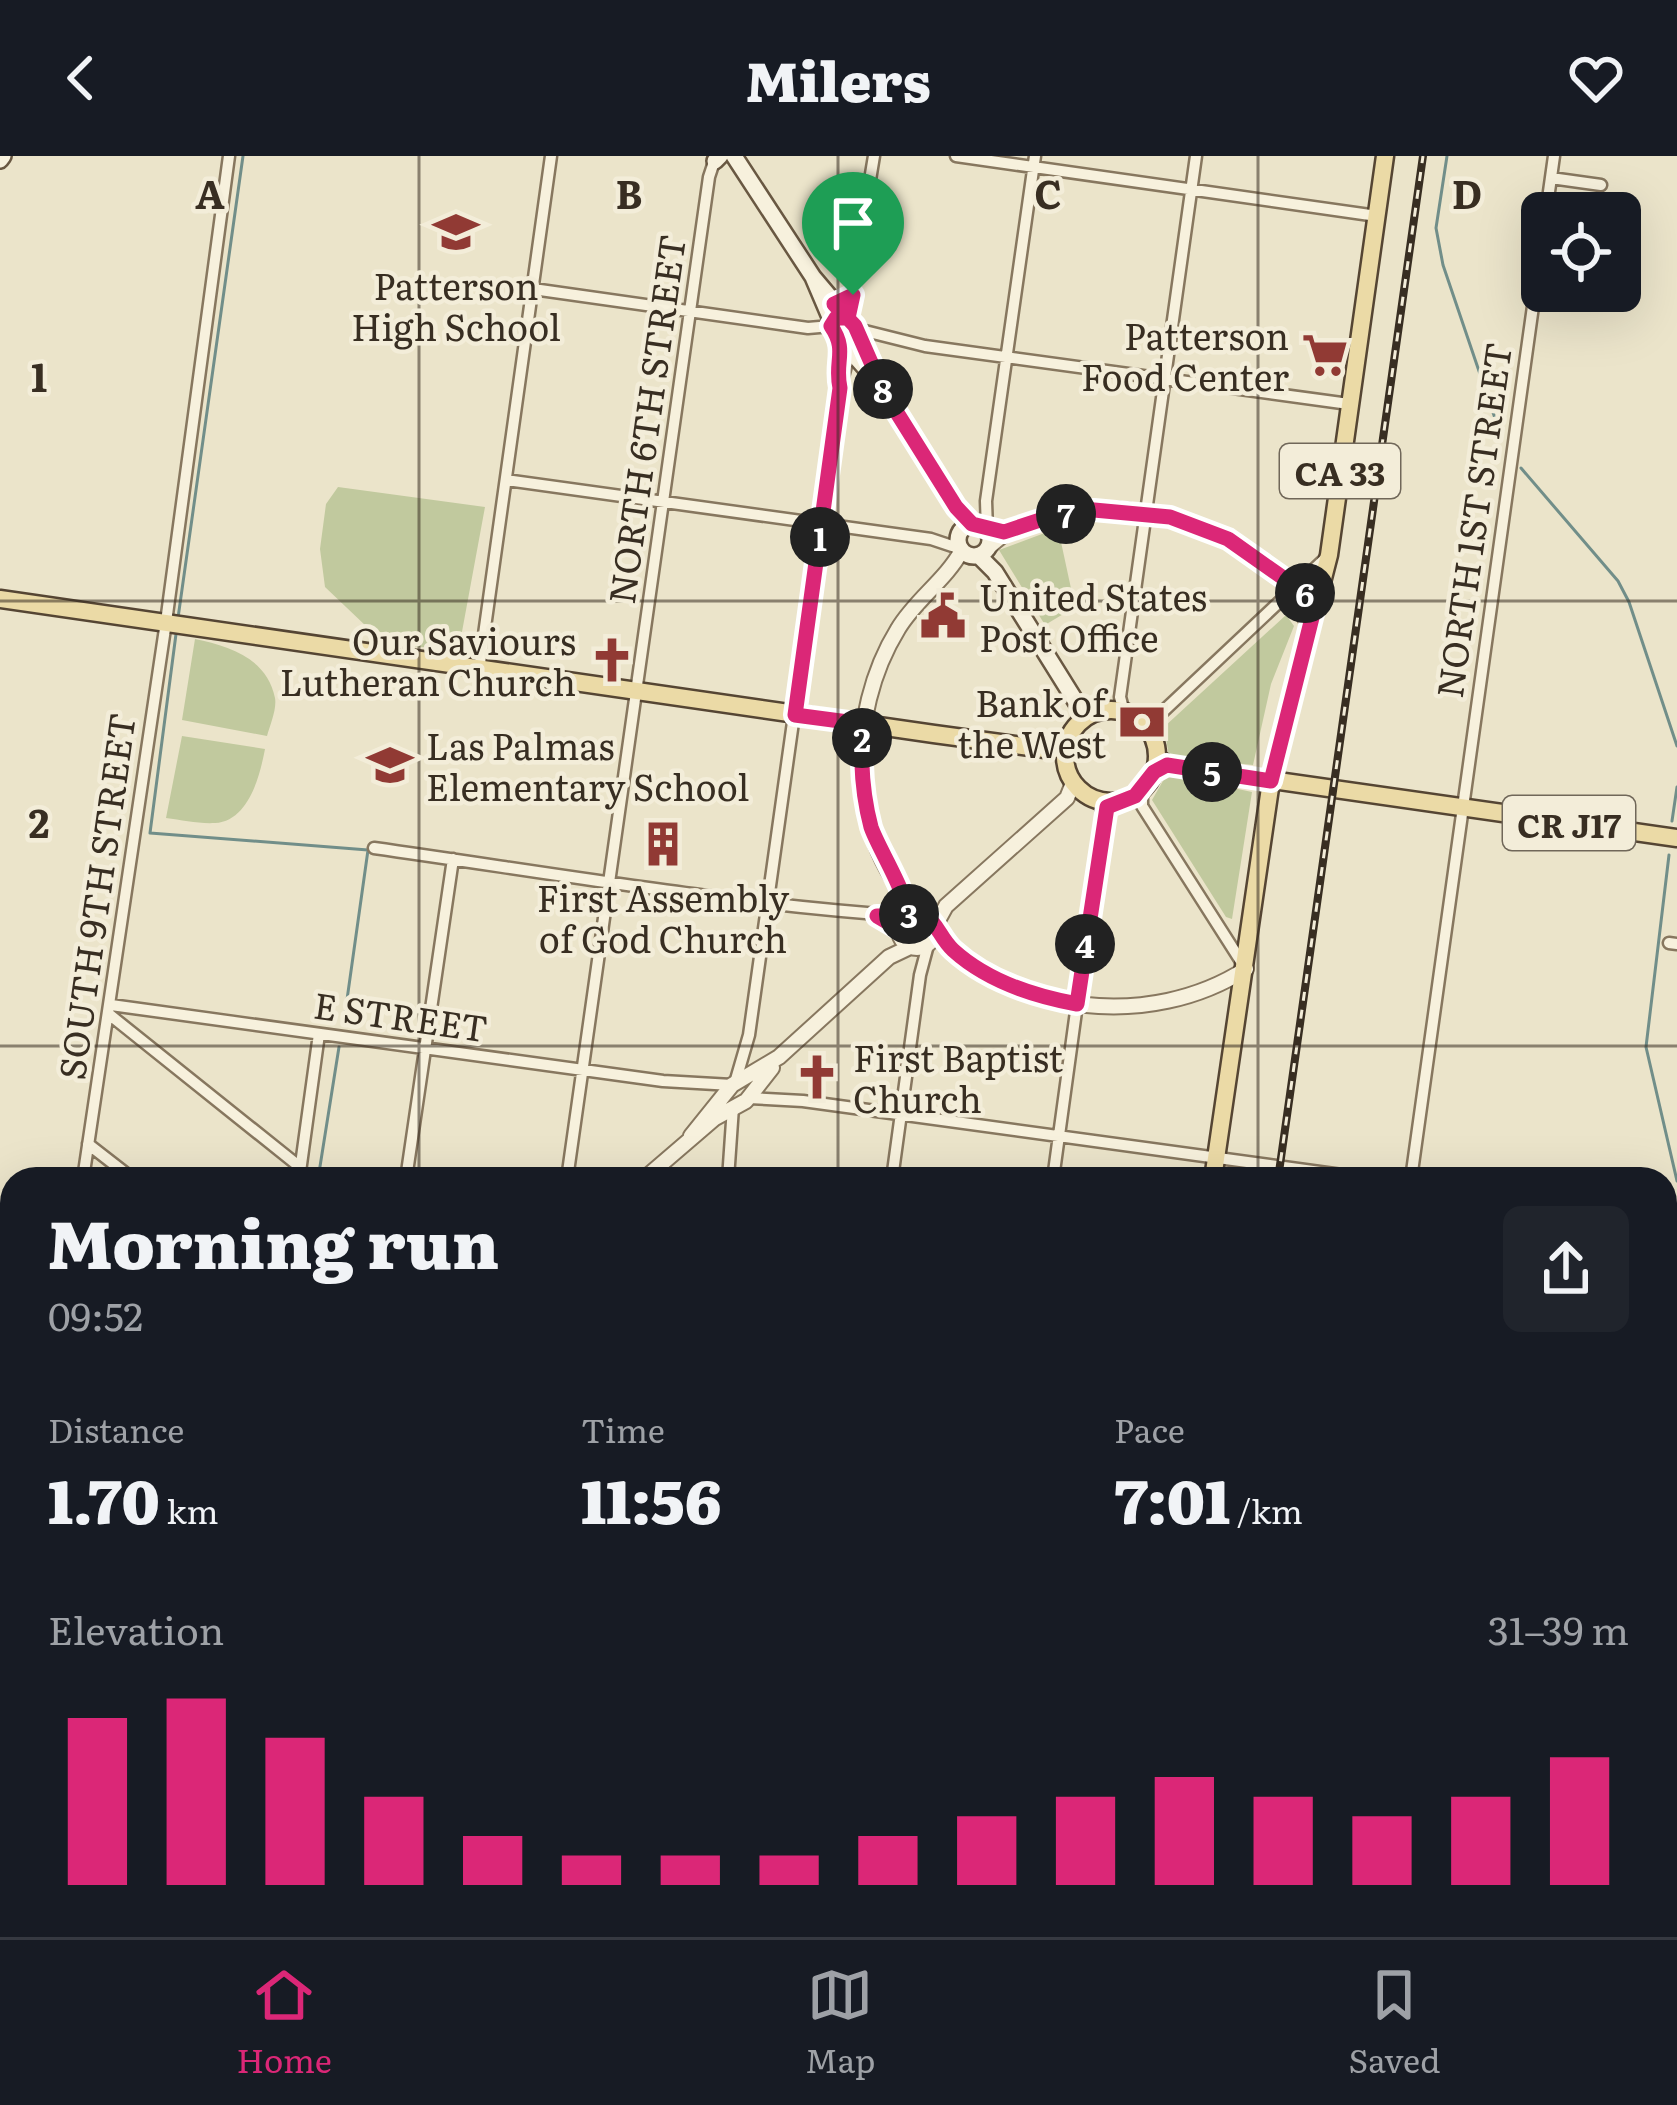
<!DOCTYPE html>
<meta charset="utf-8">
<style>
body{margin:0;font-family:Literata,serif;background:#20242c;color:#f1f3f6;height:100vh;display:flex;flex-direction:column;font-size:45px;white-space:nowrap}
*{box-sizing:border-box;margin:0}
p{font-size:39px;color:#9ea1a6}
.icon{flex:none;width:66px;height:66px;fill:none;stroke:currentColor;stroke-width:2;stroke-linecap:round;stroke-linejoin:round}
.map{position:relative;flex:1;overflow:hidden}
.drawer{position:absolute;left:0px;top:1011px;width:1677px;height:771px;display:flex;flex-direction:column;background:#171b24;border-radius:36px 36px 0 0;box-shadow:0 12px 48px #0002}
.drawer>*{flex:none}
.fabs{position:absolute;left:1521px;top:36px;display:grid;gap:24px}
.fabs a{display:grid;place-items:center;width:120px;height:120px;border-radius:18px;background:#171b24;box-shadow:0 12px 48px #0002;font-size:60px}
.pin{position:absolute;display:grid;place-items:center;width:102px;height:102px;color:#fff;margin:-123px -51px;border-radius:50% 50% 50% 0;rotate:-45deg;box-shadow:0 0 12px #0007}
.pin .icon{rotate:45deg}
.km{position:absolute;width:60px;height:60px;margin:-30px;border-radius:50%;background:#222;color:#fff;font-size:33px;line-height:60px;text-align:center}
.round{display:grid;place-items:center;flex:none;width:126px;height:126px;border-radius:18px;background:#20242c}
.headline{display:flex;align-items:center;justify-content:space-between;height:204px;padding:0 48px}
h1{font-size:66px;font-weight:800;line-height:90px}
.figures{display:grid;grid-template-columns:repeat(3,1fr);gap:18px;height:204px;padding:12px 48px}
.figures div{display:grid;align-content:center}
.figures b{font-size:60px;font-weight:800}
.figures small{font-size:33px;font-weight:400}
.figures p{font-size:33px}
.chart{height:336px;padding:24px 48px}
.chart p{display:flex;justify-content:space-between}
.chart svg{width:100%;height:216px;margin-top:12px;stroke:#db2777;stroke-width:6}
header{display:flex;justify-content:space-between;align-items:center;height:156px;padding:0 48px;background:#171b24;font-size:54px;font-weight:800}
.menu{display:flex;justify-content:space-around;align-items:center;height:168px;border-top:3px solid #363941;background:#171b24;font-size:33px;color:#9ea1a6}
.menu a{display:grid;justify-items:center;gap:6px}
.menu .selected{color:#db2777}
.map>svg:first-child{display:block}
.green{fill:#c1c99e}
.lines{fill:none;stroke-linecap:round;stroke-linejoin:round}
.stream{stroke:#718e89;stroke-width:3}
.minor-casing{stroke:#87775f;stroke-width:15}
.tertiary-casing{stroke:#87775f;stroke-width:18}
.secondary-casing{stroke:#695842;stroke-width:20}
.primary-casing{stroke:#554533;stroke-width:21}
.minor{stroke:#f7f1dd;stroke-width:10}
.tertiary{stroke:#f7f1dd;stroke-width:14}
.secondary{stroke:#f7f1dd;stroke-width:15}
.primary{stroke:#ebdaa6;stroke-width:16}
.rail-casing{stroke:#382e22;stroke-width:8}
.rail{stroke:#f3edd9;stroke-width:3;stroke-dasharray:9;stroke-linecap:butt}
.route-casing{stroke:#fff;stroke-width:24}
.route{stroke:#db2777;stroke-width:15}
.grid{fill:none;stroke:#382e22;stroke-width:3;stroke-opacity:0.55}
.labels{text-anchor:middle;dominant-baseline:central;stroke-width:9;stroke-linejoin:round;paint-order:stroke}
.shield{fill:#f3edd9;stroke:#706759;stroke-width:3}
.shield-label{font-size:33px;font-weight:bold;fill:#382e22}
.poi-label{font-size:36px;fill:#382e22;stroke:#f3edd9;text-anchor:end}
.street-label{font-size:36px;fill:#382e22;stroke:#f3edd9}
.grid-label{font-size:39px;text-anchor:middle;font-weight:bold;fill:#382e22;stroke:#f3edd9;stroke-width:9;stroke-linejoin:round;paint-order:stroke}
</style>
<header><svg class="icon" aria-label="back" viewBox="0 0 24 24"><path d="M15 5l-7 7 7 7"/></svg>Milers<svg class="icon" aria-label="heart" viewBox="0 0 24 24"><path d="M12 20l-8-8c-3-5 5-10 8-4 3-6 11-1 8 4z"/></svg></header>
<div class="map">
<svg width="1677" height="1781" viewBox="0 0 1677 1781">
<rect width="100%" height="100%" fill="#ebe4ca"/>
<path class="green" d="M338,331L485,351L459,492L417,491L367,471L325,431L320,393L326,348Z
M1058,372L1075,451L1045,469L999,394Z
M1286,459L1294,470L1271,528L1253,609L1169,600L1164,571Z
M195,483C229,490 267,502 275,542C277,553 270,569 267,580L182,564Z
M182,580L265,593C260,619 249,665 215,667C199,668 182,664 166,662Z
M1167,618L1252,636L1232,763L1226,761L1152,644Z
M493,1770H597L599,1781H485Z"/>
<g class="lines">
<path class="stream" d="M1447,0L1436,72L1443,109L1500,277
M1521,312L1618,425L1629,446L1677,590
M178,462L243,0
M176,478L150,677L368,694L344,865
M1672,665L1677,631
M1669,699L1646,891L1677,1025
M318,1023L339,891
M1665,1214L1677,1133
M603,1770L605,1781
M1654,1770L1655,1781"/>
<g class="minor-casing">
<path id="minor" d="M956,0L1377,60
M1551,22L1601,29
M1546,57L1554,0
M533,133L808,172L831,170
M847,162L874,0
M857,173L925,190L1349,248
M839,229L841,186
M506,324L931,383L961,393
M987,374L986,345L1035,0
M1281,445L1300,457L1309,471
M479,514L551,0
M1124,556L1120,541L1196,0
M1150,575L1155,563L1327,401
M1142,634V650L1244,810
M374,692C551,717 728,748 905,760
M879,762L899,773
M1669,787L1677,788
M111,849L663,925L732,929
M110,859L300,1011
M735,927L749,879L840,232L850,195
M749,942L803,945L1371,1023
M88,988L133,1023
M83,1023L166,466L229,0
M299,1023L319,878
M406,1023L453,703
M567,1023L709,21L716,0
M728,1023L733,951
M892,1023L920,819L928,789
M1053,1023L1103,659L1099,645
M1411,1023L1542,86
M0,1145L12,1155
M0,1219L12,1199
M0,1556L12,1542
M0,1608L12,1617
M0,1721L12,1705
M0,1735L12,1745
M1665,1745L1677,1747
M44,1770L58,1781
M205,1770L219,1781
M84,1781L93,1770
M352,1781L361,1770
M478,1781L487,1770
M945,1781L946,1770
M1307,1781L1309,1770"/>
</g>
<g class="tertiary-casing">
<path id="tertiary" d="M990,390C1050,332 1174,350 1239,390C1266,406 1288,432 1317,442
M899 774a18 18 0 1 1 36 0a18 18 0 1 1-36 0Z
M922,757C845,687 846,557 898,473C915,444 946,424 962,394
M935,770L946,750L1067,642L1073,627
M935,775C1011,860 1151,874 1246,813
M691,980L732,929L779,901L889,801L910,791
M644,1023L715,962L746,945L772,912"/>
</g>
<g class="secondary-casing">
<path id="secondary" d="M734,0L813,121L839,182L868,215
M0,4L3,0
M715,5L720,0
M813,121L857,173L884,236L956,351L972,368
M958 384a16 16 0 1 1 32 0a16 16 0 1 1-32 0Z
M979,400L995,416L1078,549L1090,559"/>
</g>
<g class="primary-casing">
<path id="primary" d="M0,443L934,578L1052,594L1066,588
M1065 600a46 46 0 1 1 92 0a46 46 0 1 1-92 0Z
M1157,601L1167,609L1677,682
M1213,1023L1271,625L1329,399L1385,0
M0,1065L12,1075
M891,1770L905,1781
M1108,1781L1109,1770"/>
</g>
<use href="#minor" class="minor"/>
<use href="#tertiary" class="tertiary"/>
<use href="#secondary" class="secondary"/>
<use href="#primary" class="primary"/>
<g class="rail-casing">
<path id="rail" d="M1278,1023L1423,0
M1181,1781L1185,1770"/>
</g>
<use href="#rail" class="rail"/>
</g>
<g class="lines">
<g class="route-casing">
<path id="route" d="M853,139L848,162H836L831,170C848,195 834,205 840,232L795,559L863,568C860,603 862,637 871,671C877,690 910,742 906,757C905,763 901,768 899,773L877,760H905C912,756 917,755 924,758C937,767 941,783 953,794C987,825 1033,840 1077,848L1107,651L1135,640L1154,616L1167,609L1271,625L1317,442L1296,431L1228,383L1170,361L1094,354L1052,360L1004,376L972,368L956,351L884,236L855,170C848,162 841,156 834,148L853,139"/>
</g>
<use href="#route" class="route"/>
</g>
<path class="grid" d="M419,0V1023M838,0V1023M1258,0V1023M0,445H1677M0,890H1677M0,1336H12M1665,1336H1677M419,1770V1781M838,1770V1781M1258,1770V1781"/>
<defs>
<g id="school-bare" transform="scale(3.6)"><path d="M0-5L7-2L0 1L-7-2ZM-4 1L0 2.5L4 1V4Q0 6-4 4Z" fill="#913a34" stroke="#f3edd9" stroke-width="2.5" paint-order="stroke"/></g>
<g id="supermarket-bare" transform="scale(3.6)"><path d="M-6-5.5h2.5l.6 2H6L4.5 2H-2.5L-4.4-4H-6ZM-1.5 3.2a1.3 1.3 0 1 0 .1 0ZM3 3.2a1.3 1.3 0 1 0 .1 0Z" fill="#913a34" stroke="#f3edd9" stroke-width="2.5" paint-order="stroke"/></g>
<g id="civic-bare" transform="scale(3.6)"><path d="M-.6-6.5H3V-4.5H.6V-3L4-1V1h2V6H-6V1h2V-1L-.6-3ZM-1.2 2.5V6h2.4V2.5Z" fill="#913a34" stroke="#f3edd9" stroke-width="2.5" paint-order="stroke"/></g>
<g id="church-bare" transform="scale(3.6)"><path d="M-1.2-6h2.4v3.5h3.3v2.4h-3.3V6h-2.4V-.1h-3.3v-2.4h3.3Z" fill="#913a34" stroke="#f3edd9" stroke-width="2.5" paint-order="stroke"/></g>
<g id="bank-bare" transform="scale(3.6)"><path d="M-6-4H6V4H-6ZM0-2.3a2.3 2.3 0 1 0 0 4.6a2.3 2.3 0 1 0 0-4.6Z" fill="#913a34" stroke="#f3edd9" stroke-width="2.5" paint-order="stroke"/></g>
<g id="building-bare" transform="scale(3.6)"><path d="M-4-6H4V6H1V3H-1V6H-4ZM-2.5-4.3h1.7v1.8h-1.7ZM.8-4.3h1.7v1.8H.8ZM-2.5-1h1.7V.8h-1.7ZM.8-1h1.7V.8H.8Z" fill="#913a34" stroke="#f3edd9" stroke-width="2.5" paint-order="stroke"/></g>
</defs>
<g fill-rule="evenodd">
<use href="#school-bare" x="456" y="76"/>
<use href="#supermarket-bare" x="1325" y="199"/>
<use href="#civic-bare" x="943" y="460"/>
<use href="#church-bare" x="612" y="504"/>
<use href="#bank-bare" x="1142" y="566"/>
<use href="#school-bare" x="390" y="609"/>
<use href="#building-bare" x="663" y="688"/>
<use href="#church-bare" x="817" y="921"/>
</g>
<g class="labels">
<g class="shield">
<rect x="1280" y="288" width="120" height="54" rx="9"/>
<rect x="1503" y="640" width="132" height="54" rx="9"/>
</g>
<g class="shield-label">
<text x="1340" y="315">CA 33</text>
<text x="1569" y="667">CR J17</text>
</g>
<g class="poi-label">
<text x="456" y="128" text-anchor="middle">Patterson<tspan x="456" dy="41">High School</tspan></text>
<text x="1289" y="178">Patterson<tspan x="1289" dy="41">Food Center</tspan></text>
<text x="979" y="439" text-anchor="start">United States<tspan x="979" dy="41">Post Office</tspan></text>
<text x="576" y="483">Our Saviours<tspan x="576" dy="41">Lutheran Church</tspan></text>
<text x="1106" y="545">Bank of<tspan x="1106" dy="41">the West</tspan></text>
<text x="426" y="588" text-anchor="start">Las Palmas<tspan x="426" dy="41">Elementary School</tspan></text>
<text x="663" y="740" text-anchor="middle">First Assembly<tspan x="663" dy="41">of God Church</tspan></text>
<text x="853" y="900" text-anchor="start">First Baptist<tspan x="853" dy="41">Church</tspan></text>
</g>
<g class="street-label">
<text transform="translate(645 263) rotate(-82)">NORTH 6TH STREET</text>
<text transform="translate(1472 364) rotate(-82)">NORTH 1ST STREET</text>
<text transform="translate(95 740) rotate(-82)">SOUTH 9TH STREET</text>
<text transform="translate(401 859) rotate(8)">E STREET</text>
</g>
</g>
<g class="grid-label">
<text x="210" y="53">A</text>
<text x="629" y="53">B</text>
<text x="1048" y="53">C</text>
<text x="1467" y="53">D</text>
<text x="39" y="236">1</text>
<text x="39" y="682">2</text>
</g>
</svg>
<div class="fabs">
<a><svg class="icon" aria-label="locate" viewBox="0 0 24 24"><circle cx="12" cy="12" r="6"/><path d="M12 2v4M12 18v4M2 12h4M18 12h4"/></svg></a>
</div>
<div class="pin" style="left:853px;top:139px;background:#1e9e55"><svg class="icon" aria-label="arrive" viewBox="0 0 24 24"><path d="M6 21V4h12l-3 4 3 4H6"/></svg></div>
<b class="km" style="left:820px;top:381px">1</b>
<b class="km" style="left:862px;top:582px">2</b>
<b class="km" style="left:909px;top:758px">3</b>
<b class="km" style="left:1085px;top:788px">4</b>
<b class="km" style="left:1212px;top:616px">5</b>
<b class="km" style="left:1305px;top:437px">6</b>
<b class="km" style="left:1066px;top:358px">7</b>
<b class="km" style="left:883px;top:233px">8</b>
<section class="drawer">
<div class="headline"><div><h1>Morning run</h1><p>09:52</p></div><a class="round"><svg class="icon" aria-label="share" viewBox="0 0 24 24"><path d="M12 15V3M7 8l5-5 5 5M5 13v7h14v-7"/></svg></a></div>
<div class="figures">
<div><p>Distance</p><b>1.70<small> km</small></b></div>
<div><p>Time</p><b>11:56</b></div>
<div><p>Pace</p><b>7:01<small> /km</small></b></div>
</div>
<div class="chart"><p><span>Elevation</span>31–39 m</p>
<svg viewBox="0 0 160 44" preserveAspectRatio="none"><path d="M5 44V10M15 44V6M25 44V14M35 44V26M45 44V34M55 44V38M65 44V38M75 44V38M85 44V34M95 44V30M105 44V26M115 44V22M125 44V26M135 44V30M145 44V26M155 44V18"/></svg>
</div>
</section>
</div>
<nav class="menu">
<a class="selected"><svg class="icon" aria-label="home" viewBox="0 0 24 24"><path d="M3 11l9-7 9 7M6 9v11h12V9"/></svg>Home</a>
<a><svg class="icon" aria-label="map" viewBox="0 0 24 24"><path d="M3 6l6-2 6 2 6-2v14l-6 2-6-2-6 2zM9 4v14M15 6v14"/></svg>Map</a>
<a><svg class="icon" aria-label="saved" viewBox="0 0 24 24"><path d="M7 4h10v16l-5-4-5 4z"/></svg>Saved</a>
</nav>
